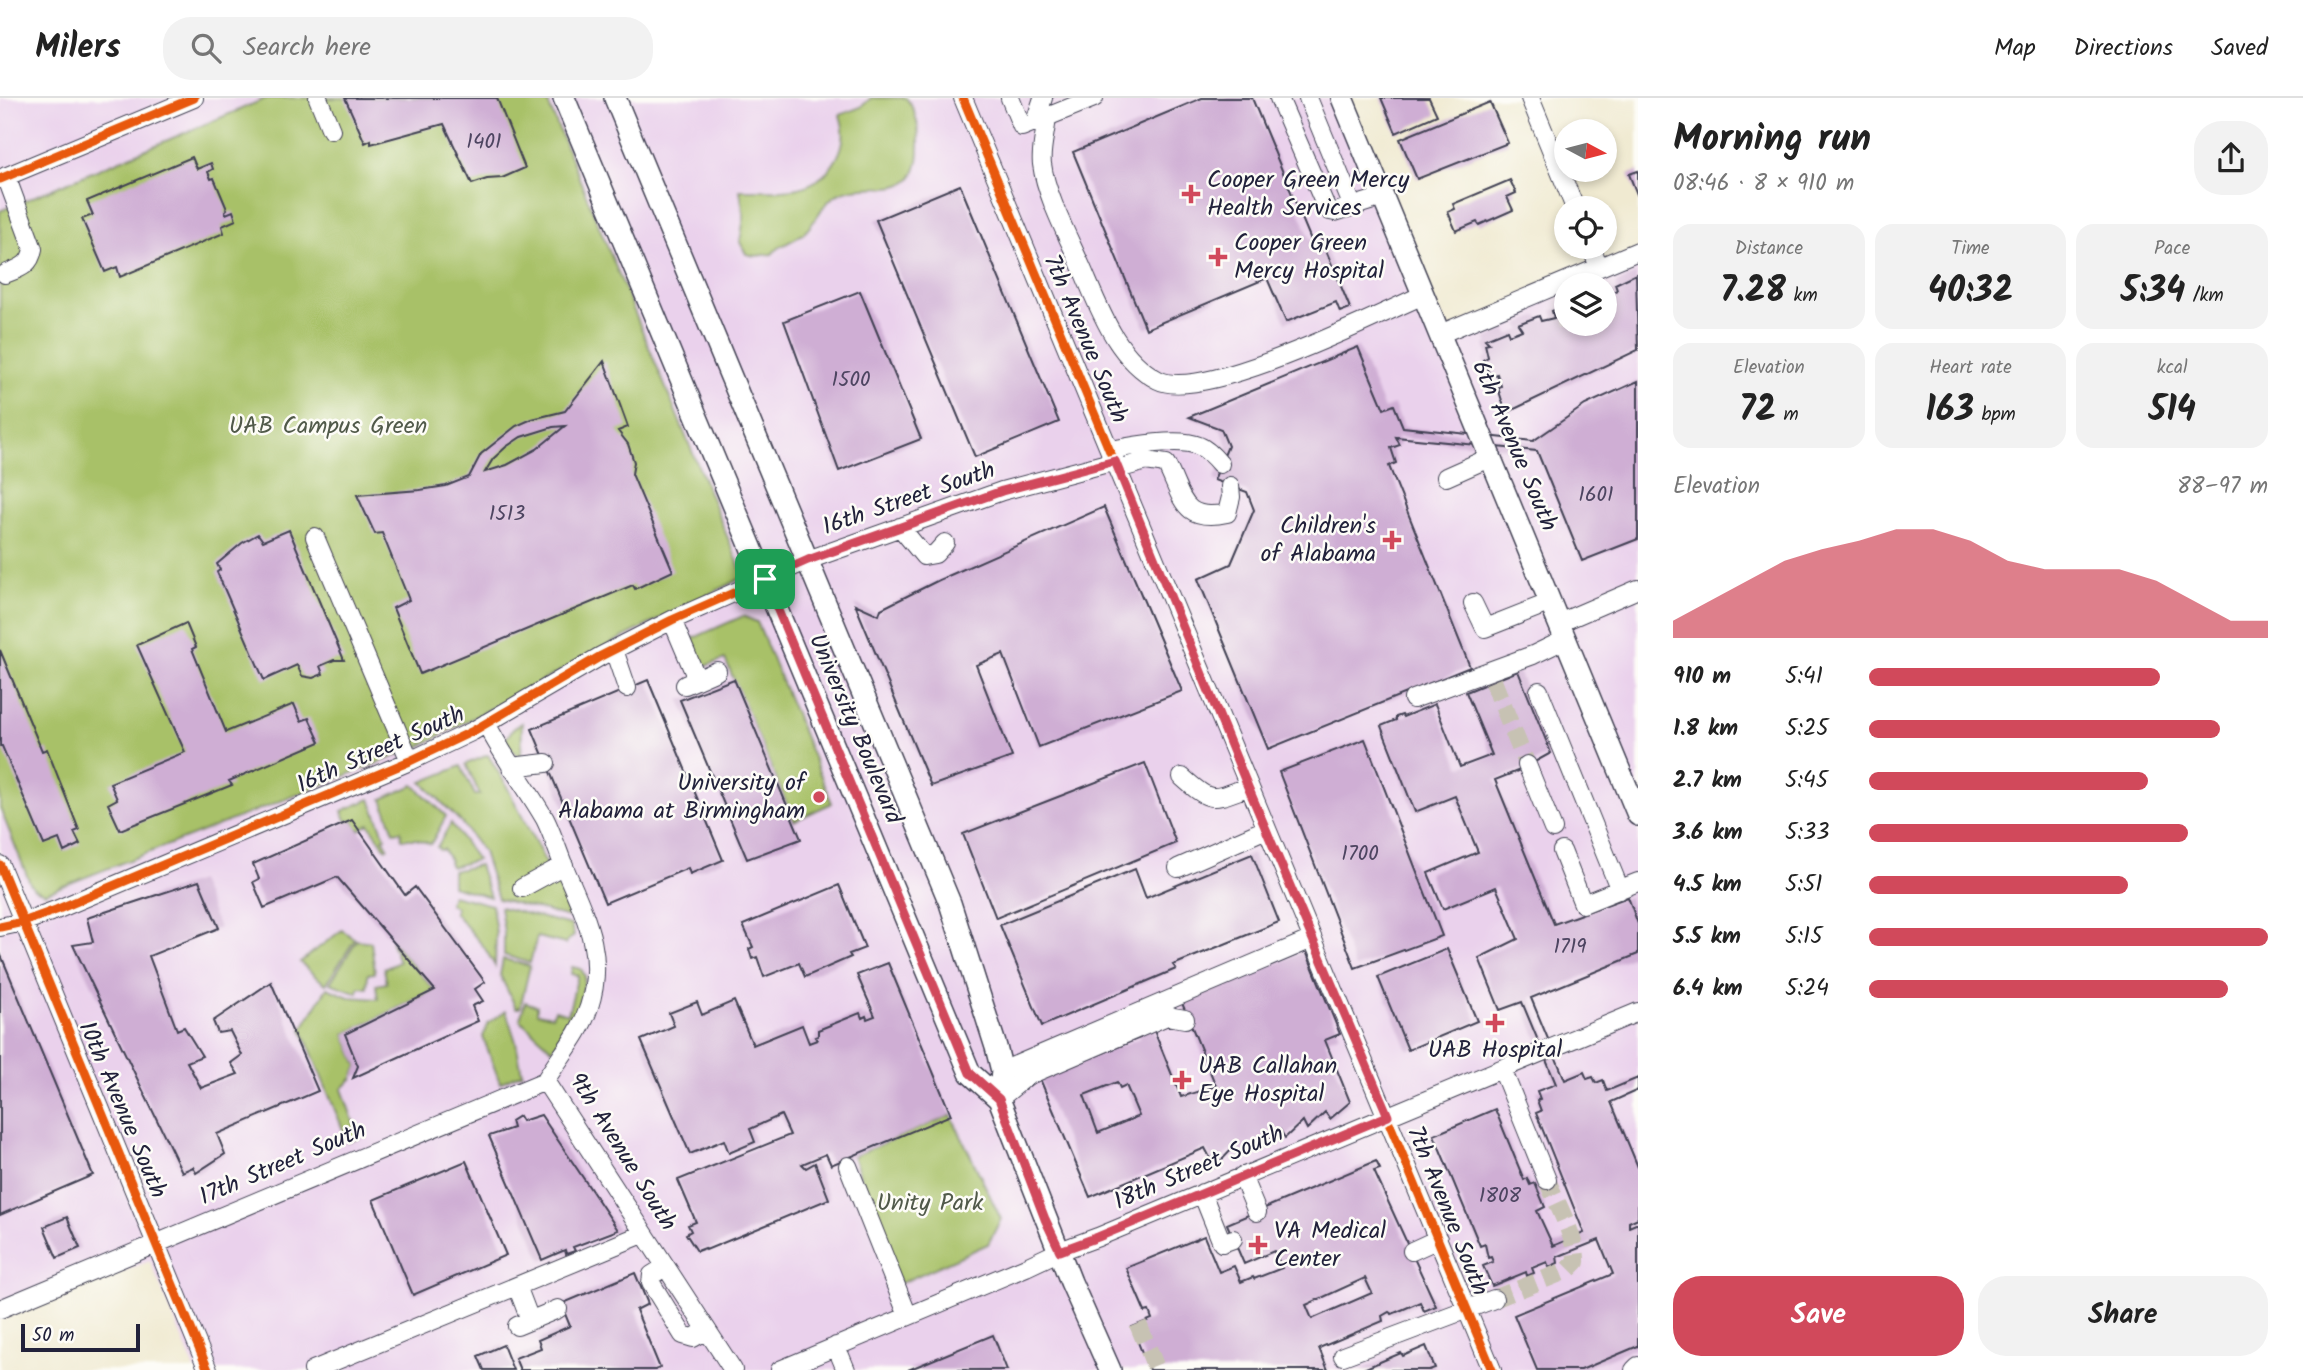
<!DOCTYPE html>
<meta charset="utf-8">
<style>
body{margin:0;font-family:Kalam,sans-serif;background:#f2f2f2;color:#222;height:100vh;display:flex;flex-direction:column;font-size:26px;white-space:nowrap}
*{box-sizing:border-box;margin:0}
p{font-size:23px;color:#767676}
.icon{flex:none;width:38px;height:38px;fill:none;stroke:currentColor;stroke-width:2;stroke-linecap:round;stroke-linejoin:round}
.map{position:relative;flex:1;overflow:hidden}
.details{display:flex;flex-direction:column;background:#fff;width:665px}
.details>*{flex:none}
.needle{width:46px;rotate:97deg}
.controls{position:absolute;left:1554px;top:21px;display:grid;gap:14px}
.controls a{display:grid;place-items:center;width:63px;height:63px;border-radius:50%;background:#fff;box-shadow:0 4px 10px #0003;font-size:35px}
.scale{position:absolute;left:21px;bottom:18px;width:119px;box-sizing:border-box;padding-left:7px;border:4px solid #22223b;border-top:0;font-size:19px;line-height:24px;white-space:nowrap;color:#22223b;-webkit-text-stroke:5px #fdfcf7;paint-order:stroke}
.pin{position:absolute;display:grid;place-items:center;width:60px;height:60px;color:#fff;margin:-30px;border-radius:14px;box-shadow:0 4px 10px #0006}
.round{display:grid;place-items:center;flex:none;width:74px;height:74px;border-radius:28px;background:#f2f2f2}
.overview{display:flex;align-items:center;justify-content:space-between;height:119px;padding:0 35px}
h1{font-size:38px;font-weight:700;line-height:52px}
.figures{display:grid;grid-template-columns:repeat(3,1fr);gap:10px;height:119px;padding:7px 35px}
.figures div{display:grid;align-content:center;border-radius:18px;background:#f2f2f2;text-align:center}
.figures b{font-size:35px;font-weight:700}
.figures small{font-size:19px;font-weight:400}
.figures p{font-size:19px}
.chart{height:196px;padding:14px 35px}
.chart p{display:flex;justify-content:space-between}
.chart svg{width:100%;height:126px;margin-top:7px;fill:#d1495b;opacity:.7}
.action{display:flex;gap:14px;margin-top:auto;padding:14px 35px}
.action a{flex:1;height:80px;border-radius:28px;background:#d1495b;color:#fff;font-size:28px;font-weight:700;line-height:80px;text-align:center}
.action a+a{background:#f2f2f2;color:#222}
ul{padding:0 35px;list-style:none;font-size:23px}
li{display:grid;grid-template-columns:112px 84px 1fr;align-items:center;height:52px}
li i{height:18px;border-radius:9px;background:#d1495b}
header{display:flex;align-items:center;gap:42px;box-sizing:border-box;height:98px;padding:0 35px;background:#fff;border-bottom:2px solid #e0e0e0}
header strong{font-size:33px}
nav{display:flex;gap:38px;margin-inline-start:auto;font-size:24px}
.search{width:490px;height:63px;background:#f2f2f2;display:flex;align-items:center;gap:18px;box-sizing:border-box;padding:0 24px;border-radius:28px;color:#767676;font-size:26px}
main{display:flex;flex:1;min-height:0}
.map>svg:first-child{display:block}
.built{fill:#ead1ec;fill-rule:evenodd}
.green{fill:#a8c167;stroke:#657251;stroke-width:2}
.building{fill:#cfaed4;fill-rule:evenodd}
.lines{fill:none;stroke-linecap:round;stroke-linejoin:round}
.minor-tunnel{stroke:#c7c2b3;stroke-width:18;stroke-dasharray:18 9;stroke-linecap:butt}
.minor-casing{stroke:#414052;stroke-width:20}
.major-casing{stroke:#414052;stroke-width:24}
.minor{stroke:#fff;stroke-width:18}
.major{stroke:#fff;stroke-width:21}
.cycleway-casing{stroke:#fdfcf7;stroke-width:13}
.cycleway{stroke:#e8590c;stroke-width:9}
.route-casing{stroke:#fff;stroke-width:14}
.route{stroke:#d1495b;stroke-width:9}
.poi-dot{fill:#d1495b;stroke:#fdfcf7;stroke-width:2.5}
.labels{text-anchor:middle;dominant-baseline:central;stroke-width:5;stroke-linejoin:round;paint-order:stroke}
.number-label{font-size:21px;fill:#4d4561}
.poi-label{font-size:24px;fill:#22223b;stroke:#fdfcf7;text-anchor:start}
.street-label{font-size:24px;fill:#22223b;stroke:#fdfcf7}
.park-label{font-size:24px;fill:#515a4a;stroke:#fdfcf7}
</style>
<header>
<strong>Milers</strong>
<div class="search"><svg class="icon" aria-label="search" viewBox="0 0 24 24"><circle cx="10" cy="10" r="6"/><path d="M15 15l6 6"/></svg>Search here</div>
<nav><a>Map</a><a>Directions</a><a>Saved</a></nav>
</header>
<main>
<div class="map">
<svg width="1638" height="1272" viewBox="0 0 1638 1272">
<rect width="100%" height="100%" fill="#fdfcf7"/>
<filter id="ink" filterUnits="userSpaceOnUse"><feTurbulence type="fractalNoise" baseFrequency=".0143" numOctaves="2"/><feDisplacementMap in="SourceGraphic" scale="14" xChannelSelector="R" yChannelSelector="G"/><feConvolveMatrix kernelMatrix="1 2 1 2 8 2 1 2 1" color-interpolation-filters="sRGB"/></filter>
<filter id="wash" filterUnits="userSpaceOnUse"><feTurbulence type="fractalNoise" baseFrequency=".00686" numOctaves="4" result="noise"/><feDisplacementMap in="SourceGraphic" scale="28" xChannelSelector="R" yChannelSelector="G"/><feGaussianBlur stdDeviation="1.57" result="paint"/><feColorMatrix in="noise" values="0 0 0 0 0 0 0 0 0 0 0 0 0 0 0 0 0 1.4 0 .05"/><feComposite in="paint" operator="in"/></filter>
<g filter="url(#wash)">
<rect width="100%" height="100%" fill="#f0ead1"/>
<path class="built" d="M0,0H1342L1440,236L1638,153V1272H195L150,1163L0,1221ZM1566,187H1605V226H1566Z"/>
<path class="green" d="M267,0H546L744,479L618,542L419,649L45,795L34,791L30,785L0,710V113Z
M871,0H906C917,13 919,29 919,45C921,111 874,78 838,96C823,104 818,120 807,132C797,143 781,145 772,156L755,158L746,156L740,144L744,119L740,92C778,91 815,100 837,60C845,45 845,33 840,17L861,9Z
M743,518L757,524L832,705L794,723L725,561L706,568L697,564L689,542Z
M522,625L521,660L515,655L505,642L513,631Z
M488,657L505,685L552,777L557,781L573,820L498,801L483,754L460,723L422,684L461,668L475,697H480L466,666Z
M414,687L446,718L431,746L416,741H402L401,733L394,734L382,701Z
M370,701L385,739L383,740L388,749L386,751L369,726L359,732L352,722L347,724L342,713Z
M451,725L477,762L451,769L449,764L450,763L443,751L440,752L437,749Z
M479,767L490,799L452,788V773Z
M452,797L492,807L496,835L495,868L484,849L454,814L456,810L449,805Z
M500,809L571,827L574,838L567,843L566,846L537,839L530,865L504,857V834Z
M342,832L355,841L326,886L315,878L300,864Z
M357,842L371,844L375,875L368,876L367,890L359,889L358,894H355L330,885Z
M391,842L435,892L345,936L358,968L353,980L342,991L359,1040L348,1044L302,931L327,890L349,899L378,901L376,887L387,885L384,871L399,864Z
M503,861L530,868L520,910H516L500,877Z
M572,869L581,871L585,878C582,906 571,929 552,951L520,922L525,904L537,908V915L552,918L555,912L568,916L578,877L571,876Z
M506,913L516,944L522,975L500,985L483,939L488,925Z
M951,1017L1001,1121L988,1146L899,1186L853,1058Z"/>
<g id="blocks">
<path class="building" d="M345,0H497L525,70L502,80L487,81L472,86L444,26L371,46V42L365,45Z
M1202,0H1252L1311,142L1320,138L1350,210L1340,214L1336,204L1286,224L1267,180L1146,231L1073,54Z
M1381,0H1429L1437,17L1396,35Z
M1490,4L1508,45L1417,81L1400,41Z
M192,59L197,71L211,65L213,71L208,74L211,81L214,80L227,111L225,113L226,116L233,113L236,122L222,128L224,135L120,179L117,169L105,174L82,121L93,117L87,103Z
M1638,73V99L1629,76Z
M1510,82L1516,95L1507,99L1513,112L1479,127L1477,124L1456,133L1448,114L1455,111L1453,106Z
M960,87L1059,324L975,359L876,122Z
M1636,176L1638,252L1506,315L1498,290L1501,288L1497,276L1490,278L1483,262L1488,259L1485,246L1489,245L1485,241L1507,232L1509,237L1522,232L1518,226L1539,218L1541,223L1554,220L1552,213L1566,208V226H1605V194L1607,197L1617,192L1615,186Z
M860,193L921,341L839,373L784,223Z
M1358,249L1384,311L1394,307L1403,329L1533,343L1585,307L1638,283V441L1582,463L1537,353L1396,339L1400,347L1391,350L1396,365L1389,368L1470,569L1268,651L1198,481L1231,466L1254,412L1247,394L1214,382L1228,348L1221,331L1189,319Z
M604,263L628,329L618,333L628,346L634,364L632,376L673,473L635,491L633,487L420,576L393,510L409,502L382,435L375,436L357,397L420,392L446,388L469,379L481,356L516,328L532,321L565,313ZM565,328L537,351L507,367L485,374L493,361L506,349L521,339L553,329Z
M1104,409L1182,593L1039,649L1003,556L976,567L1012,659L931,688L855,506L879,517L881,511L939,482Z
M289,432L344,562H334L320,568L323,576L313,580L302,578L297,567L264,582L217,474L220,472L217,466L242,445L258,436L263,443Z
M186,525L196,549L192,551L226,634L294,606L301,623L309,620L320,644L229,683L232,687L120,732L108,706L117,701L110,685L185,654L137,547Z
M0,552L42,653L47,651L79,732L74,734L80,746L64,754L59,741L44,747L2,648H0Z
M1518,573L1551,655L1520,672L1495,682L1554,826L1628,799L1638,826V856L1531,900L1565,982L1584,974L1587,981L1593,979L1596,985L1603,982L1607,993L1638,980V992L1611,1004L1638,1069V1120L1629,1124V1129L1638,1125V1248L1581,1272H1537L1514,1217L1613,1176L1599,1142L1557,1159L1558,1165L1549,1169L1547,1164L1532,1170L1534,1175L1527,1178L1526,1174L1492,1188L1483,1168L1493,1164L1491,1159L1488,1160L1485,1146L1480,1148L1434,1037L1495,1011L1524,1082L1527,1080L1530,1087L1535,1085L1545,1109L1537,1113L1553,1148L1584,1135L1536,1015L1541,1013L1537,1002L1540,1001L1537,993L1556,986L1522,904L1500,912L1479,860L1518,841L1496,789L1443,811L1428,775L1478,754L1455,698L1415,714L1381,628L1396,622V619L1402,617L1403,619L1435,606L1460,669L1492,657L1466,594Z
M734,581L801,741L747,761L680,602Z
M648,582L723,762L690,776L688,770L605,805L532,631Z
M1365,641L1442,838L1355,870L1279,674Z
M1145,665L1176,745L996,820L963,736Z
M352,722L405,797L415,789L485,884L475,891L483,903L472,908L478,923L353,980L358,968L345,936L435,892L337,779L264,810L253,784L259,781L253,766Z
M1252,756L1279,824L1173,867L1176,871L1042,928L1000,827L1135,771L1146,800Z
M199,783L219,830L149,858L177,932L184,929L202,958L187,964L201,990L238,976L231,965L242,957L230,933L218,935L213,923L271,884L318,993L217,1036L225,1056L196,1075L193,1069L182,1074L73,847L93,844L87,820Z
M839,787L865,850L849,856L851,859L805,879L799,865L764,879L757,859L752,861L749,851L753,849L743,827Z
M1447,851L1477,923L1408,952L1378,879Z
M1306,853L1340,936L1325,942L1350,1004L1330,1021L1325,1014L1307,1031L1303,1023L1285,1040L1280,1032L1261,1049L1257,1041L1239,1059L1233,1050L1215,1069L1205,1050L1090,1099L1040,981L1140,940L1138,936L1153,930L1181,999L1216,988L1182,905ZM1117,984L1120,990L1126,987L1139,1018L1098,1035L1084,997Z
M0,855L93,1077L0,1117Z
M888,865L951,1017L831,1067L826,1056L802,1066L806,1070L815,1065L829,1101L706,1152L705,1150L697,1153L686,1136L691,1133L688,1127L696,1124L678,1082L790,1037L781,1017L750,1031L755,1044L729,1055L724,1042L690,1056L641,942L674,928L669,915L697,904L702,917L734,903L753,947L802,927L809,945L817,942L815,939L818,938V932L860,915L862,920L866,918L867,921L875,918L857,877Z
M541,1017L618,1132L573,1149L575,1153L566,1156L565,1152L542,1162L489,1038L513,1030L511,1023L519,1018L522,1023Z
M466,1063L506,1157L413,1197L373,1102Z
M1376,1063L1380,1071L1374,1073L1436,1208L1424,1213L1420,1204L1392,1216L1389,1214L1382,1218L1383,1223L1319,1250L1328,1272H1149L1132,1229L1152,1221L1149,1213L1145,1214L1126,1170L1204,1138L1219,1174L1234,1168L1241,1184L1253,1179L1254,1181L1282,1170L1274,1153L1244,1166L1227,1126ZM1365,1180L1372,1195L1312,1221L1306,1207Z
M67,1119L80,1150L57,1160L44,1129Z
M635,1175L648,1206L636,1212L660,1270L655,1272H520L515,1260L541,1250L538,1242L570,1228L561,1206Z
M993,1237L1007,1272H908Z
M503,1247L513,1272H484L478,1258Z
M1426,1248L1435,1270L1429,1272H1361L1401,1255L1403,1258Z"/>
</g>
</g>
<g filter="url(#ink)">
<use href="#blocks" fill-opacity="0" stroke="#414052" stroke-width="2"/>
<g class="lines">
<path class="minor-tunnel" d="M1493,583L1527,667
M1494,1201L1568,1172L1576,1164C1577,1141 1556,1104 1547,1082
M1138,1226L1157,1272"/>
<g class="minor-casing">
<path id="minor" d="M318,0L331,32
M963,0L1492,1272
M1010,0L1022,29L1094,0
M1279,0L1326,109L1330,113L1335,114L1383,99
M1308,0L1353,109
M1530,0L1575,110
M1047,19C1046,33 1040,52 1042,66C1046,99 1071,144 1084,175C1101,215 1118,261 1158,282C1202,305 1376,218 1423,197
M1035,24L1043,0
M0,81L194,0
M1591,149L1599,169
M5,176C20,170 30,168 33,151L6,78
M1440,236L1638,153
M1111,352C1132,348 1180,339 1199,348C1207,351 1214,359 1220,366
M1118,371L1146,363L1166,366C1183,398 1181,425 1227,415L1231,399L1230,388
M1446,379L1491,359
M900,429L924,458L935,456L945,445
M315,439L410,663
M1473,505L1485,530L1551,504
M672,522L697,581
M1559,525L1638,491
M614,552L627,590
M685,587L717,573
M1539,593L1620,792
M1413,601L1533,557L1566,541
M486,625C503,659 526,688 545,721C553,737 558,754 565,771C585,818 606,857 589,909C580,937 560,958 545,983
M1527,667L1553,731
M511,669L546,665
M1182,679C1212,706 1211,702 1248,689
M1562,753L1583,806L1638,784
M0,767L208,1272
M1178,770L1266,731
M522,790L564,767
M0,829L23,824L56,812L410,663L473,633L601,558L672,522L808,462L1002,393L1115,363
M1502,971L1547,1082
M1002,973L1312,841
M545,983L733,1272
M999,1001L1027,978L1167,918L1185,921
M848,1068L908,1218
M1242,1078L1257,1114
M1202,1095L1222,1145L1233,1141
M1412,1153L1438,1141
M665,1169L652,1177L651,1185L683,1237L693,1240L707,1232
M517,1188L530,1222
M0,1211L545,983
M517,1228L558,1211
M836,1248L846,1272
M1343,1258L1494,1201
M313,1272L643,1136
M780,1272L1026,1169L1060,1153L1098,1139L1638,914
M1634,1272L1638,1268"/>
</g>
<g class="major-casing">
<path id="major" d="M564,0L970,975L999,1001L1071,1184L1110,1272
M615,0L950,805L996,949L1002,973L999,1001
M1342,0L1638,717"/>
</g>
<use href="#minor" class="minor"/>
<use href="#major" class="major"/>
<g class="cycleway-casing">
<path id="cycleway" d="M963,0L1492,1272
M0,81L194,0
M0,767L208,1272
M0,829L23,824L56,812L410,663L473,633L601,558L672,522L765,481"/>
</g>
<use href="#cycleway" class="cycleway"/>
</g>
</g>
<g class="lines" filter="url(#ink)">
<g class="route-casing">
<path id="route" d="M1115,363L1248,689L1388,1018L1098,1139L1060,1153L1045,1121L999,1001L970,975L765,481L808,462L1002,393Z"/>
</g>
<use href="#route" class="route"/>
</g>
<g class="poi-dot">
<path d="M1187.5 85.5h7v7h7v7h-7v7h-7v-7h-7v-7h7z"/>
<path d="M1214.5 148.5h7v7h7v7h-7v7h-7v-7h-7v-7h7z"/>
<path d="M1388.5 431.5h7v7h7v7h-7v7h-7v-7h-7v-7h7z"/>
<circle cx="819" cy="699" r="7"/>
<path d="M1491.5 914.5h7v7h7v7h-7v7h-7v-7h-7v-7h7z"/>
<path d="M1178.5 971.5h7v7h7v7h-7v7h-7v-7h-7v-7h7z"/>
<path d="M1254.5 1136.5h7v7h7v7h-7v7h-7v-7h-7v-7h7z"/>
</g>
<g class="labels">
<g class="number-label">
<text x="484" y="44">1401</text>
<text x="851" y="282">1500</text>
<text x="1596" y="397">1601</text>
<text x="507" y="416">1513</text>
<text x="1360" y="756">1700</text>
<text x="1570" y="849">1719</text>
<text x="1500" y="1098">1808</text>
</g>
<g class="poi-label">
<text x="1207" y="82">Cooper Green Mercy<tspan x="1207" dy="28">Health Services</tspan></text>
<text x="1234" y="145">Cooper Green<tspan x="1234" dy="28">Mercy Hospital</tspan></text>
<text x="1376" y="428" text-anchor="end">Children's<tspan x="1376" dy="28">of Alabama</tspan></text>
<text x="805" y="685" text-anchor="end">University of<tspan x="805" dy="28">Alabama at Birmingham</tspan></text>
<text x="1495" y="952" text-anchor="middle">UAB Hospital</text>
<text x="1198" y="968">UAB Callahan<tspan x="1198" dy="28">Eye Hospital</tspan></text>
<text x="1274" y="1133">VA Medical<tspan x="1274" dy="28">Center</tspan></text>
</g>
<g class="street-label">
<text transform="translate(1085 241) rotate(67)">7th Avenue South</text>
<text transform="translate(1514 348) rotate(67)">6th Avenue South</text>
<text transform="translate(909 401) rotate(-19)">16th Street South</text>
<text transform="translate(855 631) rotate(67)">University Boulevard</text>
<text transform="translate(381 652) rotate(-24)">16th Street South</text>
<text transform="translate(122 1012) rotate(67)">10th Avenue South</text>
<text transform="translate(622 1054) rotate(58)">9th Avenue South</text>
<text transform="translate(283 1066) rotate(-23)">17th Street South</text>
<text transform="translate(1199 1070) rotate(-23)">18th Street South</text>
<text transform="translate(1447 1113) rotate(68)">7th Avenue South</text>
</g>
<g class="park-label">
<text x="328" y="328">UAB Campus Green</text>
<text x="930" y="1105">Unity Park</text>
</g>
</g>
</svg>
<div class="controls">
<a><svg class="needle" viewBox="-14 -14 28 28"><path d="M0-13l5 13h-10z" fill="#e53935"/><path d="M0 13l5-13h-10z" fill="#767676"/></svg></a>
<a><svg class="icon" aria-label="locate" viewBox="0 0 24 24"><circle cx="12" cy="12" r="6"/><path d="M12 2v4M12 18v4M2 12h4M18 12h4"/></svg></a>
<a><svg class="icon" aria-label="layers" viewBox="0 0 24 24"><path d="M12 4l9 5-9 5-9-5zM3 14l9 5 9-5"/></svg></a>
</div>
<div class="scale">50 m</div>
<div class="pin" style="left:765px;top:481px;background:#1e9e55"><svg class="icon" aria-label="arrive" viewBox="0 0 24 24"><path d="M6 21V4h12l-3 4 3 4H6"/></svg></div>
</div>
<section class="details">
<div class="overview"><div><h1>Morning run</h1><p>08:46 · 8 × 910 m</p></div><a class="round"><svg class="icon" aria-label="share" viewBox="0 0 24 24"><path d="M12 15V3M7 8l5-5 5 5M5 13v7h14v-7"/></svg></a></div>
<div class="figures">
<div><p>Distance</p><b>7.28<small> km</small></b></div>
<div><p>Time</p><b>40:32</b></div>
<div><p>Pace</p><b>5:34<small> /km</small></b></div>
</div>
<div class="figures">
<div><p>Elevation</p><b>72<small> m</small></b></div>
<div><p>Heart rate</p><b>163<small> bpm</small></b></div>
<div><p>kcal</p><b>514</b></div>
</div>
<div class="chart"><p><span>Elevation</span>88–97 m</p>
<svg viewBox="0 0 160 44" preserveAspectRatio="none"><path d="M0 44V38L10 31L20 24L30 17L40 13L50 10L60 6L70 6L80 10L90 17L100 20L110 20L120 20L130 24L140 31L150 38L160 38V44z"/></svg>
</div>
<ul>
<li><b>910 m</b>5:41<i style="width:73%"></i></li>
<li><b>1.8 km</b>5:25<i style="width:88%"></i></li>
<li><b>2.7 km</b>5:45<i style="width:70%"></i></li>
<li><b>3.6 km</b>5:33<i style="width:80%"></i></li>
<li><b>4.5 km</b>5:51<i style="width:65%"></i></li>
<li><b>5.5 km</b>5:15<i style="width:100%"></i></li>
<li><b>6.4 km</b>5:24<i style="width:90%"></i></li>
</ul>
<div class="action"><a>Save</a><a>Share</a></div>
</section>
</main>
